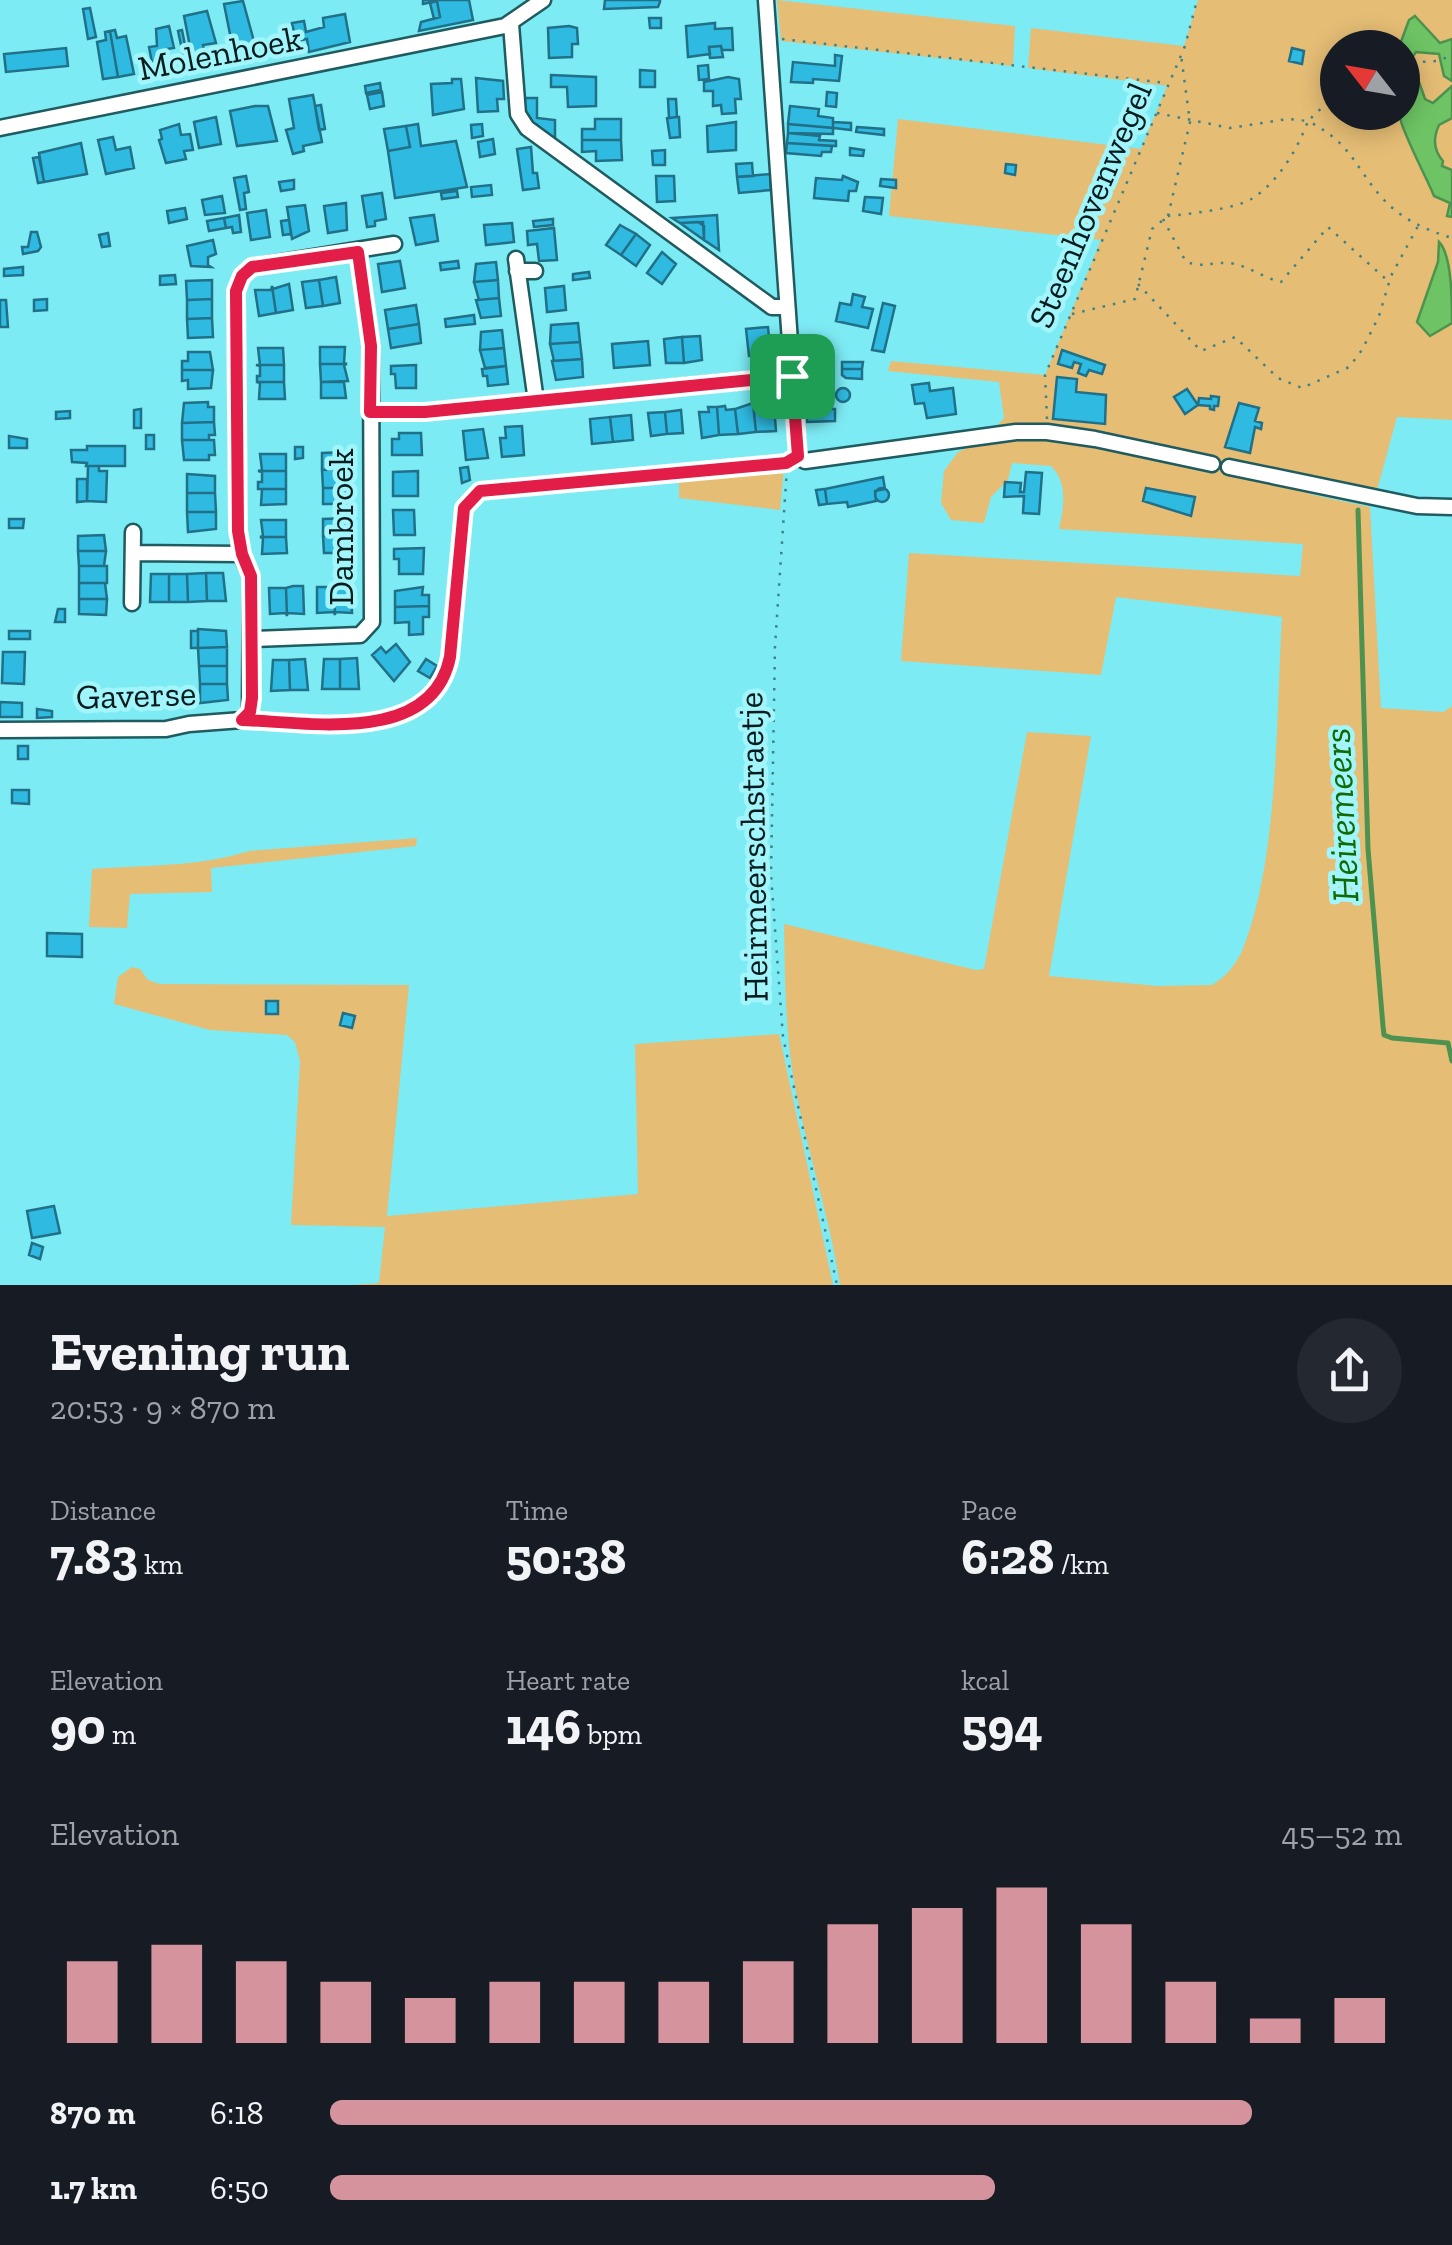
<!DOCTYPE html>
<meta charset="utf-8">
<style>
body{margin:0;font-family:"Zilla Slab",serif;background:#242831;color:#f1f3f6;height:100vh;display:flex;flex-direction:column;font-size:38px;white-space:nowrap}
*{box-sizing:border-box;margin:0}
p{font-size:32px;color:#9ea1a6}
.icon{flex:none;width:55px;height:55px;fill:none;stroke:currentColor;stroke-width:2;stroke-linecap:round;stroke-linejoin:round}
.map{position:relative;height:1285px;overflow:hidden}
.side{display:flex;flex-direction:column;background:#171b24;flex:1}
.side>*{flex:none}
.needle{width:65px;rotate:301deg}
.tools{position:absolute;left:1320px;top:30px;display:grid;gap:20px}
.tools a{display:grid;place-items:center;width:100px;height:100px;border-radius:50%;background:#171b24;box-shadow:0 5px 25px #0003;font-size:50px}
.pin{position:absolute;display:grid;place-items:center;width:85px;height:85px;color:#fff;margin:-42px;border-radius:20px;box-shadow:0 5px 15px #0006}
.round{display:grid;place-items:center;flex:none;width:105px;height:105px;border-radius:52px;background:#242831}
.overview{display:flex;align-items:center;justify-content:space-between;height:170px;padding:0 50px}
h1{font-size:55px;font-weight:700;line-height:75px}
.stats{display:grid;grid-template-columns:repeat(3,1fr);gap:15px;height:170px;padding:10px 50px}
.stats div{display:grid;align-content:center}
.stats b{font-size:50px;font-weight:700}
.stats small{font-size:28px;font-weight:400}
.stats p{font-size:28px}
.chart{height:280px;padding:20px 50px}
.chart p{display:flex;justify-content:space-between}
.chart svg{width:100%;height:180px;margin-top:10px;stroke:#d5949d;stroke-width:6}
ul{padding:0 50px;list-style:none;font-size:32px}
li{display:grid;grid-template-columns:160px 120px 1fr;align-items:center;height:75px}
li i{height:25px;border-radius:12px;background:#d5949d}
.map>svg:first-child{display:block}
.green{fill:#e5bd75;fill-rule:evenodd}
.water{fill:#6ec464;stroke:#4e924f;stroke-width:2.5}
.lines{fill:none;stroke-linecap:round;stroke-linejoin:round}
.stream{stroke:#4e924f;stroke-width:5}
.building{fill:#2fbae1;stroke:#217087;stroke-width:2.5}
.minor-casing{stroke:#1f5b5f;stroke-width:19}
.path{stroke:#3f8185;stroke-width:2.5;stroke-dasharray:2.5 8;stroke-linecap:butt}
.minor{stroke:#fff;stroke-width:14}
.route-casing{stroke:#fff;stroke-width:20}
.route{stroke:#e11d48;stroke-width:12}
.labels{text-anchor:middle;dominant-baseline:central;stroke-width:9;stroke-linejoin:round;paint-order:stroke}
.street-label{font-size:35px;fill:#041c1d;stroke:#a1f5fb}
.water-label{font-size:38px;font-style:italic;fill:#116a06;stroke:#a1f5fb}
</style>
<div class="map">
<svg width="1452" height="1285" viewBox="0 0 1452 1285">
<rect width="100%" height="100%" fill="#7debf4"/>
<path class="green" d="M777,0L1015,26L1013,66L781,41Z
M1198,0H1452V420L1397,417L1377,490L1311,476L1309,494L1370,507L1381,708L1443,712L1452,706V1285H840C830,1218 808,1154 795,1087C785,1033 785,979 784,924L976,970L984,969L1027,732L1091,736L1049,976L1158,986L1212,985C1225,977 1235,966 1242,951C1279,861 1276,716 1282,617L1116,597L1101,675L901,661L909,553L1300,576L1303,544L1059,529C1064,506 1068,483 1051,466L1012,463L1008,480L991,497L984,523L951,520L941,503L944,471L958,452L984,440L1004,418L999,382L888,371L891,361L1045,375L1101,240L889,216L898,119L1141,149L1167,86L1028,68L1031,28L1184,46ZM1338,48H1402V112H1338Z
M784,467L780,510L679,498V477Z
M417,838L416,846L211,868L212,892L130,894L127,928L89,927L92,869C144,865 199,867 249,851Z
M132,967L140,969L148,980L160,984L409,985L387,1216L638,1194L635,1044L779,1034L833,1285H352L379,1283L385,1227L291,1225L300,1061L295,1042L287,1035L210,1030L114,1004L118,977Z"/>
<path class="water" d="M1415,16L1440,43L1452,39V81L1444,76L1439,54L1416,52L1411,59L1425,99L1433,103L1452,86V118L1439,125C1433,138 1433,150 1443,161L1442,166L1452,170V217L1447,216L1450,203L1434,196C1428,181 1400,127 1400,117C1401,96 1402,70 1402,48L1399,47L1409,20Z
M1439,242C1452,255 1452,301 1452,323L1430,336L1417,322L1438,262Z"/>
<g class="lines">
<path class="stream" d="M1358,510L1368,849L1383,1026L1384,1035L1392,1038L1448,1043L1452,1061"/>
</g>
<path class="building" d="M423,0H469L473,20L419,31L421,22L440,17L437,1L423,4Z
M605,0H660V2L658,7L604,9Z
M243,1L255,45L233,49L224,4Z
M437,1L440,17L434,19L430,3Z
M90,8L96,37L88,39L83,9Z
M207,11L216,43L203,45L205,55L192,57L184,16Z
M345,14L350,42L309,52L307,39L296,41L292,23L304,21L306,32L324,27L323,18Z
M649,18H661V28H650Z
M715,23V29L732,28L733,50H722L721,46L709,47L710,54L688,57L686,26Z
M169,26L174,48L167,49L170,65L153,68L149,47L157,46L156,29Z
M569,26L577,28L578,44H572V57L549,58L548,28Z
M115,30L117,38L126,36L134,74L118,77L110,31Z
M182,30L185,45L189,44L192,57L184,59L178,31Z
M110,31L118,77L103,79L97,42L106,40L105,32Z
M721,46L723,57L710,58L709,47Z
M66,48L68,66L6,72L4,54Z
M1292,48L1304,51L1302,64L1289,61Z
M835,55L842,56L839,81L813,79V83L791,82L793,62L835,66Z
M708,65L709,79L699,80L698,66Z
M640,70L655,71V87H640Z
M551,75L596,77V106L568,107L567,87H551Z
M728,77L739,79L741,99H735L736,113L722,114L721,105L713,106V91H704V82Z
M476,78L503,81L504,99H497L498,111L478,112Z
M452,79H461L464,109L433,115L431,84L452,83Z
M380,83L381,90L366,93L365,86Z
M382,92L384,106L370,109L367,95Z
M827,92L837,93L836,107L826,106Z
M313,95L322,142L303,146L304,151L293,154L286,130L294,128L289,99Z
M521,98H537V118L555,120V143L537,130V125H527Z
M668,99H676L677,117L669,118Z
M321,105L325,129L319,130L315,106Z
M255,106H268L277,141L237,146L230,111Z
M790,106L819,109L818,116L833,118V128L788,124Z
M216,117L221,144L199,148L194,122Z
M677,117H679L680,137L670,138L667,118Z
M595,119H621V140H582V129H595Z
M736,122V150L708,152L707,126Z
M833,122L851,123V130L833,128Z
M179,124L181,135L190,134L193,150L184,151L186,159L166,163L159,140L162,139L160,130Z
M418,124L421,146L456,141L467,187L395,198L388,151L410,147L406,126Z
M482,124L483,136L472,138L471,125Z
M788,124L833,128V134L788,133Z
M406,126L410,147L388,151L384,129Z
M857,127L884,129V135L856,132Z
M788,133L820,136L819,140L836,141V146L787,143Z
M113,137L116,150L130,147L134,168L106,174L98,140Z
M493,139L495,154L480,157L478,142Z
M582,140H621L622,160L596,161V151L582,152Z
M81,143L87,174L44,182L39,153Z
M787,143L832,146L831,152H822L821,156L786,153Z
M531,147L533,173H537L539,188L523,190L517,149Z
M850,148L864,150L863,156L850,155Z
M665,150V165H653L652,151Z
M39,157L44,182L38,183L33,158Z
M752,163L753,176L737,177L736,164Z
M1006,164L1016,165L1015,175L1005,173Z
M770,174L771,190L739,193L737,177Z
M246,176L249,192L244,193L246,209L240,210L234,178Z
M656,176H674L675,201L657,202Z
M843,176L858,182L856,191H849L848,201L814,198L816,178L842,180Z
M881,179L896,180V188L880,186Z
M294,180V189L281,191L279,182Z
M491,185L492,195L472,197L471,187Z
M457,191L458,197L442,199L441,193Z
M382,193L386,219L375,221V226L367,227L362,196Z
M222,196L225,213L205,215L202,200Z
M865,197L883,198L881,214L863,211Z
M346,203L347,230L328,233L324,206Z
M305,205L309,231L292,239L287,207Z
M185,208L187,219L169,223L167,211Z
M266,210L270,237L251,240L247,213Z
M239,215L241,232L233,233L232,227L226,228L224,218Z
M434,215L438,241L416,245L410,218Z
M717,215L719,250L704,240L703,222L680,223L672,218Z
M224,218L226,228L209,231L207,221Z
M553,219V225L534,227L533,221Z
M289,220L291,234L283,235L281,221Z
M698,222L704,226V240L680,223Z
M512,223L514,242L486,245L484,225Z
M620,225L636,234L621,255L606,245Z
M554,228L557,260L539,261L537,244L528,245L527,231Z
M31,232H37L41,247L38,251L23,254L22,247H28Z
M108,233L110,246L102,247L99,235Z
M636,234L650,245L636,266L621,255Z
M213,240L216,254L208,257V265L211,267L191,266L187,246Z
M662,252L676,264L662,284L647,273Z
M400,261L405,288L382,292L378,264Z
M458,261L459,268L441,270L440,263Z
M496,262L498,280L474,282L476,264Z
M23,267V275L4,276V269Z
M589,272L590,278L573,280V274Z
M175,275L176,284L160,285V276Z
M336,277L340,303L323,306L319,280Z
M212,280V299L187,300L186,281Z
M319,280L323,306L306,308L302,282Z
M498,280L499,298L479,300L474,282Z
M289,284L293,310L276,313L272,286L273,289Z
M272,286L276,313L259,316L255,290H271Z
M564,286L566,310L547,312L545,288Z
M853,294L865,297L862,307L873,309L868,328L836,321L840,303L851,305Z
M499,298L501,316L481,318L476,300Z
M47,299V310L34,311V300Z
M212,299V318L187,319V300Z
M0,300H6L8,327H0Z
M883,303L895,306L884,352L872,350Z
M416,305L419,324L388,329L385,310Z
M474,315L475,324L446,327L445,319Z
M212,318L213,337L188,338L187,319Z
M578,323L580,342L550,344L551,325Z
M419,324L421,343L391,348L388,329Z
M768,327L770,348L762,349L763,355L749,356L746,329Z
M502,330L504,348L480,350L481,332Z
M700,336L702,360L684,363L682,337Z
M682,337L684,363H666L664,339Z
M648,341L650,365L614,368L612,344Z
M580,342L582,359L554,361L550,344Z
M320,347H345L344,363L347,364H320Z
M258,348H283L284,365H256H260Z
M504,348L506,366L485,368L480,350Z
M1062,350L1105,365L1102,374L1089,370L1086,376L1078,373L1081,364L1074,362L1072,368L1058,364Z
M188,352H210L213,370H182V361H188Z
M582,359L583,377L556,380L552,361Z
M842,362H863L862,369H842Z
M320,364H347L344,365L348,381L321,382Z
M256,365H284V382H257V376H260V366Z
M416,365V388H396L395,374H391V366Z
M506,366L508,384L488,386L487,376H483L482,369Z
M842,369H862V379L846,378L842,375Z
M182,370H213L211,388L188,389V380L182,381Z
M1057,377L1077,379L1076,392L1106,395L1105,424L1053,419Z
M257,382H284L285,399H259L260,383Z
M321,382H344L346,398H321Z
M929,383L930,391L953,388L956,414L927,418L924,403L915,404L912,385Z
M836 395a7 7 0 1 1 14 0a7 7 0 1 1-14 0Z
M1187,389L1198,405L1185,414L1174,397Z
M1211,396L1219,397L1218,406H1214V410L1210,409V406L1198,405L1199,398L1211,399Z
M827,401L828,409H835V421L807,422V402Z
M208,402V407H214V422L182,423L184,403Z
M762,402V406L774,405L776,431L756,432L753,403Z
M753,403L756,432L738,434L735,409Z
M1239,403L1259,408L1255,421L1262,423L1261,429L1255,427L1250,453L1225,447Z
M725,406L726,410L735,409L738,434L719,435L717,407Z
M708,407H717L719,435L702,438L699,412H709Z
M141,409V428H134V410Z
M681,410L683,433L667,434L665,412Z
M70,411V418L56,419V412Z
M665,412L667,434L651,436L648,413Z
M631,415L633,440L613,442L610,417Z
M610,417L613,442L592,444L590,419Z
M214,422L215,435H209V440H182V423Z
M522,426L524,455L502,457L500,438H506L505,427Z
M483,429L488,458L466,460L463,431Z
M399,433H421L422,455H392V439H399Z
M146,435H154V449H146Z
M9,436L27,439V448H9Z
M182,440H214L215,455H209V460H184Z
M87,446H125V466H86L87,463L72,462L71,450H87Z
M295,447H303V458L295,459Z
M347,452L346,469H349L322,470V453Z
M260,454H286V471H258L262,470Z
M88,466H99V471H107L106,502L87,501Z
M468,467L470,480L462,483L460,468Z
M349,469L346,470V481H349L350,488H323L322,470Z
M258,471H286V489H258V482H262V472Z
M418,471V496H393V472Z
M1026,472L1042,473L1039,514L1023,513L1024,496L1004,497L1005,482L1021,483L1020,492H1024Z
M187,474L215,476V493H187Z
M883,477L885,489L875,491L876,501L848,507L847,502L827,504L825,489Z
M77,479H87V501L77,502Z
M323,488H346L348,504H323Z
M1146,488L1195,497L1191,516L1143,501Z
M875 495a7 7 0 1 1 14 0a7 7 0 1 1-14 0Z
M262,489H286V504L261,505Z
M825,489L827,504L819,505L816,490Z
M187,493H215L216,512H187Z
M393,510H414L415,535H394Z
M187,512H216V529L188,532Z
M348,518L347,535L350,536H323V519Z
M9,519H24L23,528H9Z
M261,520H286V537H260L263,536Z
M104,535L106,551H78V536Z
M323,536H350H347L348,553H324Z
M260,537H286L287,553L262,554L263,538Z
M424,548L423,574H399V559H394V549Z
M78,551H106L104,566H79Z
M79,566H107V583H79Z
M206,573H223L226,601H207Z
M206,573L207,601L188,602L187,574Z
M151,574H169V602H150Z
M169,574H187L188,602H169Z
M79,583H105L107,599H79Z
M293,586H303L304,614L287,613V616L286,588Z
M317,587H334L335,615L334,612L317,613Z
M334,587H351L352,613L335,612V615Z
M423,587L422,595H429V606L395,607V591Z
M269,588H286L287,616L286,613L270,614Z
M79,599H107L106,615L79,614Z
M429,606V617H423V634L409,635V622L395,623V607Z
M58,609H65V622H55Z
M198,629L226,631L227,647L198,648Z
M9,631H30V639H9Z
M191,631H198V648H191Z
M396,644L410,662L394,681L372,655L381,647L386,653Z
M227,647V666H199L198,648Z
M3,652H25L24,684L2,683Z
M357,658L359,689H340V659Z
M305,659L308,690H290L289,660Z
M324,659H340V689H322Z
M426,659L437,666L430,678L418,671Z
M273,660H289L290,690L271,691Z
M199,666H227V684H200Z
M200,684H227L228,700L200,703Z
M0,702L22,703V717H0Z
M37,709L52,711V717L37,718Z
M18,746H28V759H18Z
M12,790H29V804L12,803Z
M47,933L82,934V957L47,956Z
M266,1001H278V1014H266Z
M343,1013L355,1016L352,1028L340,1025Z
M54,1206L60,1233L32,1238L27,1211Z
M32,1243L43,1247L40,1259L29,1255Z"/>
<g class="lines">
<g class="minor-casing">
<path id="minor" d="M766,0L798,456L805,461L1016,432H1047L1095,439L1212,464
M511,24L518,114L527,128L772,307H787
M0,128L505,26L543,0
M516,259L536,401
M517,271H535
M370,412H425L791,376
M1229,467L1417,506L1452,507
M133,553L241,554
M132,603L133,532
M252,639L360,635L372,622L371,345L358,252
M0,730L166,729L189,724L242,720L250,712L251,576L241,554L238,531L236,291L242,276L252,267L394,244"/>
</g>
<path class="path" d="M782,39L1167,83
M1402,63L1438,61L1452,55
M1157,113L1230,128L1288,119L1308,121L1338,92
M1168,216C1188,214 1237,209 1253,198C1279,181 1298,148 1308,121C1354,145 1353,166 1384,200C1403,220 1426,230 1452,238
M1163,219L1186,262C1205,268 1210,262 1227,263C1244,263 1263,278 1281,282L1328,227L1388,281
M1138,284L1201,351L1235,337L1278,378L1302,388L1349,367L1362,350L1379,316L1391,276L1418,226
M1072,314L1135,299L1152,229L1168,216L1190,122L1181,55
M1047,419L1045,375L1185,46L1197,0
M787,468L775,646L771,875L783,1037L837,1285
M264,721C328,722 433,741 450,657L463,508L480,491L783,463"/>
<use href="#minor" class="minor"/>
</g>
<g class="lines">
<g class="route-casing">
<path id="route" d="M358,252L371,346L370,412H425L792,376L798,456L786,463L480,491L464,508L450,657C432,746 309,722 242,720L250,712L252,698L251,576L242,554L238,531L236,291L242,276L252,267Z"/>
</g>
<use href="#route" class="route"/>
</g>
<g class="labels">
<g class="street-label">
<text transform="translate(220 53) rotate(-11)">Molenhoek</text>
<text transform="translate(1090 205) rotate(-67)">Steenhovenwegel</text>
<text transform="translate(341 527) rotate(-90)">Dambroek</text>
<text transform="translate(136 695) rotate(-2)">Gaverse</text>
<text transform="translate(753 847) rotate(-91)">Heirmeerschstraetje</text>
</g>
<g class="water-label">
<text transform="translate(1341 815) rotate(-93)">Heiremeers</text>
</g>
</g>
</svg>
<div class="tools">
<a><svg class="needle" viewBox="-14 -14 28 28"><path d="M0-13l5 13h-10z" fill="#e53935"/><path d="M0 13l5-13h-10z" fill="#9ea1a6"/></svg></a>
</div>
<div class="pin" style="left:792px;top:376px;background:#1e9e55"><svg class="icon" aria-label="arrive" viewBox="0 0 24 24"><path d="M6 21V4h12l-3 4 3 4H6"/></svg></div>
</div>
<section class="side">
<div class="overview"><div><h1>Evening run</h1><p>20:53 · 9 × 870 m</p></div><a class="round"><svg class="icon" aria-label="share" viewBox="0 0 24 24"><path d="M12 15V3M7 8l5-5 5 5M5 13v7h14v-7"/></svg></a></div>
<div class="stats">
<div><p>Distance</p><b>7.83<small> km</small></b></div>
<div><p>Time</p><b>50:38</b></div>
<div><p>Pace</p><b>6:28<small> /km</small></b></div>
</div>
<div class="stats">
<div><p>Elevation</p><b>90<small> m</small></b></div>
<div><p>Heart rate</p><b>146<small> bpm</small></b></div>
<div><p>kcal</p><b>594</b></div>
</div>
<div class="chart"><p><span>Elevation</span>45–52 m</p>
<svg viewBox="0 0 160 44" preserveAspectRatio="none"><path d="M5 44V24M15 44V20M25 44V24M35 44V29M45 44V33M55 44V29M65 44V29M75 44V29M85 44V24M95 44V15M105 44V11M115 44V6M125 44V15M135 44V29M145 44V38M155 44V33"/></svg>
</div>
<ul>
<li><b>870 m</b>6:18<i style="width:86%"></i></li>
<li><b>1.7 km</b>6:50<i style="width:62%"></i></li>
</ul>
</section>
